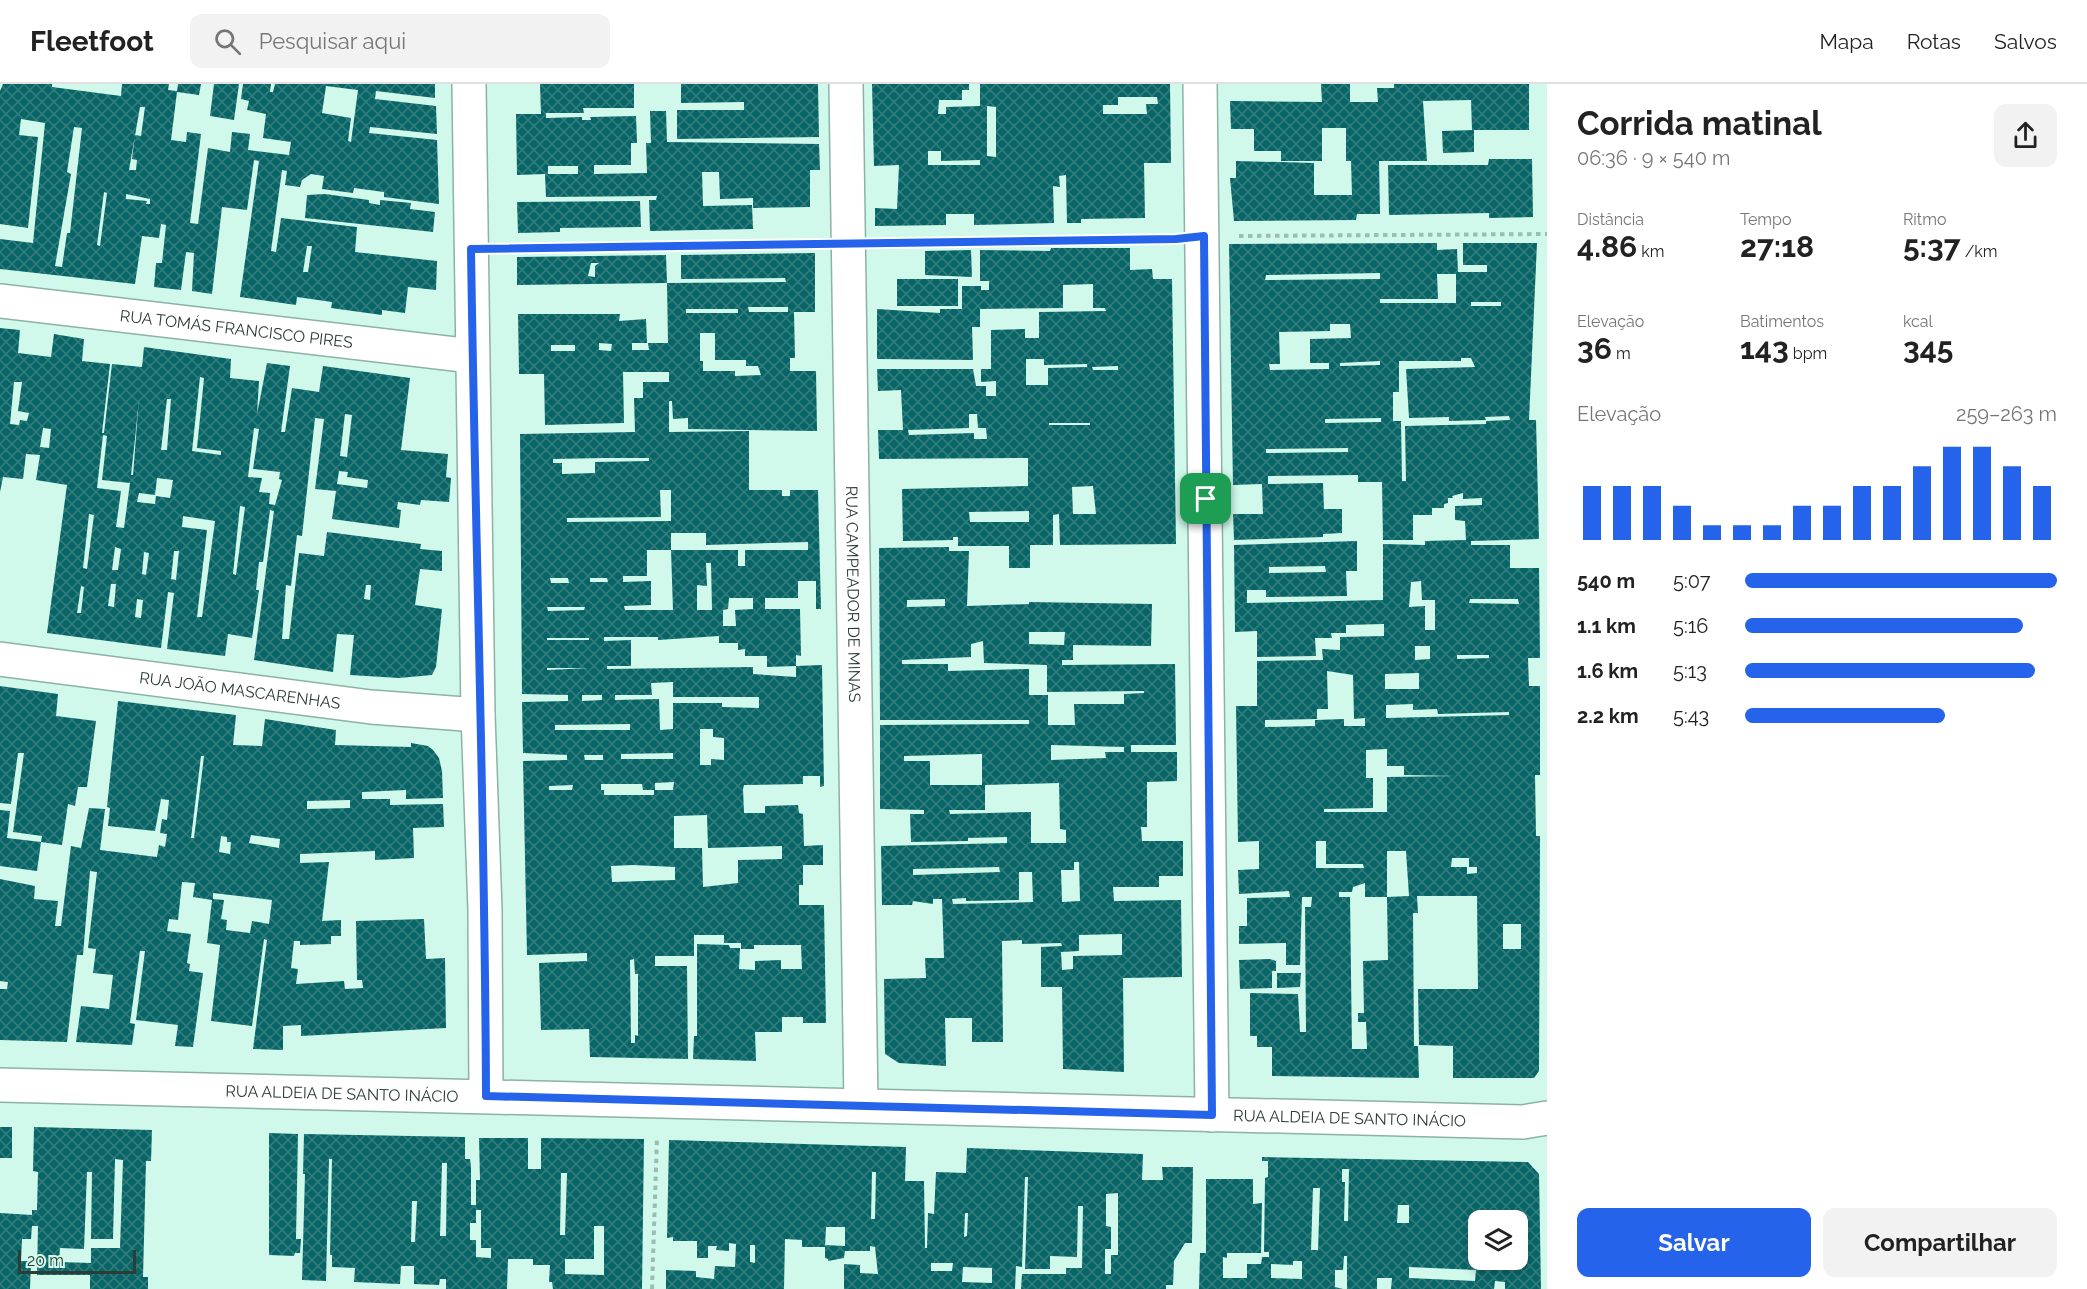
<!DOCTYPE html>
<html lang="pt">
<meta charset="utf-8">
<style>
body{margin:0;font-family:Raleway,sans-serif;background:#f2f2f2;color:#222;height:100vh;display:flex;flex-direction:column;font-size:22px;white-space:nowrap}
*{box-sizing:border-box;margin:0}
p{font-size:20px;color:#767676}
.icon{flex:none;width:33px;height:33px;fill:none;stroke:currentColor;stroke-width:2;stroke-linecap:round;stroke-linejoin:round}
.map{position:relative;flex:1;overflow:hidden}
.sheet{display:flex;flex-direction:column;background:#fff;width:540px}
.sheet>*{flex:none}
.buttons{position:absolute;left:1468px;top:1126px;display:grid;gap:12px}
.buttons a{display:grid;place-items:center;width:60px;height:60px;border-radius:12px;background:#fff;box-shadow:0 3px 9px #0003;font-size:30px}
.scale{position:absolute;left:18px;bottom:15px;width:118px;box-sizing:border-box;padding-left:6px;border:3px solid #2c3c36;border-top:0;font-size:16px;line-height:21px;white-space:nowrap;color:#2c3c36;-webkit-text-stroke:4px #d1f9eb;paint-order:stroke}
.pin{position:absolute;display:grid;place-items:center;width:51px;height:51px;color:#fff;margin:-26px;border-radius:12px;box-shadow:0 3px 9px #0006}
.round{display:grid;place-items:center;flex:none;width:63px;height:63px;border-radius:12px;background:#f2f2f2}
.overview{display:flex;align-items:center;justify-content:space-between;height:102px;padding:0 30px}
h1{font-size:33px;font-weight:700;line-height:45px}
.figures{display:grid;grid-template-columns:repeat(3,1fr);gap:9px;height:102px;padding:6px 30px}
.figures div{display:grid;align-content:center}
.figures b{font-size:30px;font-weight:700}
.figures small{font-size:16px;font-weight:400}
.figures p{font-size:16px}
.chart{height:168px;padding:12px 30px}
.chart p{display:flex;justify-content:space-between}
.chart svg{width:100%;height:108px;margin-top:6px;stroke:#2563eb;stroke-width:6}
.action{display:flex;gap:12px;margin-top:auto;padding:12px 30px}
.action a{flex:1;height:69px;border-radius:12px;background:#2563eb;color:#fff;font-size:24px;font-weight:700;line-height:69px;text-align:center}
.action a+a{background:#f2f2f2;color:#222}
ul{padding:0 30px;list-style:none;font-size:20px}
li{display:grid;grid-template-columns:96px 72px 1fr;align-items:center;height:45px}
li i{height:15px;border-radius:8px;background:#2563eb}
header{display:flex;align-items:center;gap:36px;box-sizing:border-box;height:84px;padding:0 30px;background:#fff;border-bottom:2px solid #e0e0e0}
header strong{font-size:28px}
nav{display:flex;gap:33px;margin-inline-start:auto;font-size:21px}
.search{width:420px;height:54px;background:#f2f2f2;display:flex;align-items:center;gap:15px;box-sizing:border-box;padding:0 21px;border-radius:12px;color:#767676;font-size:22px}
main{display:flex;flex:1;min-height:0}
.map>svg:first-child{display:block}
.building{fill:url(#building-cross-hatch);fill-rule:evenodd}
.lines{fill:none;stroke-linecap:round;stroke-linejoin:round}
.street-casing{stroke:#8bb2a5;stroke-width:36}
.path{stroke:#9bbcb0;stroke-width:4;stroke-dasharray:4.5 4.5;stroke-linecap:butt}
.street{stroke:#fff;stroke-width:33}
.route-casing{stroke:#fff;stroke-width:12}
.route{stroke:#2563eb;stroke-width:8}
.labels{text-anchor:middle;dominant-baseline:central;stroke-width:6;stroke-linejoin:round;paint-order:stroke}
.street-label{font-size:16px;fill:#2c3c36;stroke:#d1f9eb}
</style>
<header>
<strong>Fleetfoot</strong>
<div class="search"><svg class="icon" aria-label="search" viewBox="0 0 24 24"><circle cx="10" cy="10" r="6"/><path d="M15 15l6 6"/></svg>Pesquisar aqui</div>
<nav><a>Mapa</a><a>Rotas</a><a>Salvos</a></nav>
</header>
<main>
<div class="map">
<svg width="1547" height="1205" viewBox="0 0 1547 1205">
<defs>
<pattern id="building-cross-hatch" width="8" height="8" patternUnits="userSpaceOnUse" patternTransform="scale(1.5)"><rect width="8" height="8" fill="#086567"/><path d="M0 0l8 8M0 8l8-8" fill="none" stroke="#367d7e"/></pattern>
</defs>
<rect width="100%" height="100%" fill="#d1f9eb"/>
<path class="building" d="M3,0H52V3L121,12L122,0H169L168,6L177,7L178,0H201L199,11L177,8L171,56L186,58L187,48L201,50L190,139L198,140L208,64L230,68L232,48L250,50L248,66L289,71L291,58L263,54L266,30L247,26L249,17L241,15L243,0H271L270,8H273L275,0H435V14L376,7L375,15L436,22L437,50L370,43L369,49L437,56L439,120L384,113V108L354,104L353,109L322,105L324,92L311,90L302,96L300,103L285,101L287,87L282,86L271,167L276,168L281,134L357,143L355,168L437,177L436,206L408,203L405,229L382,226V231L331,224L332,218L297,213L296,221L240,213L259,77L254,76L247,126L222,123L212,210L192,207L194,169L186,168L181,206L154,203L156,179H162L166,141L161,140L159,154L142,152L135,200L0,185V155L33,159L45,39L21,35L19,51L38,53L28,144L0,140V7ZM326,2L358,6L351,58L348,57L351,34L322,29ZM140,23H145L141,52L135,51L132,75L137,76L136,86H129ZM74,43L82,44L70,149H67L62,183L55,182L71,90L67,88ZM104,108L107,109L100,162L97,161ZM126,110L150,115V120H146L147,117L126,115ZM307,162H312L308,188H303Z
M214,0H239L234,36L210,32Z
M540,0H634V24H583L584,29H546V34L582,33V36H591L590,33L636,32L637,59H631V81H594V90L647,89L646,59H651L650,27H666L667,58L819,60L820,86H810V123L753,124V114L720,115L719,88H702L703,122L752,121L753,145L650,147L649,116H656L657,112L546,113L545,90L517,91L516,30H541ZM548,82H578V90H548Z
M681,0H818L819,53L677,55V26H744V18L681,19Z
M872,0H969V6H962V16H939L938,30H946V23L980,22V0H1170L1171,79H1144L1145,134L1081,135V139H1067L1066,91L1059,92L1060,103L1053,102L1054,139L974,141V130H946V141L875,142V124L897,125L899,81L874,82ZM1118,13H1157L1158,20H1146L1147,30H1103V21H1118ZM987,22L996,23V73L987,72ZM928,67H941V77L980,76V81H928Z
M1321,0H1350V18H1378L1377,4H1394V0H1529V46H1472L1471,16L1423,17L1427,77H1379L1380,130H1357L1356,136L1234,137L1230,94H1236V77L1314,79V111H1352L1351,77H1346V44H1322V77H1281V67H1254V45H1231L1230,17L1322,18Z
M1474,46V68L1443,69L1442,47Z
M1489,75H1532L1533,133L1489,134V129L1389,131L1388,81H1488Z
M325,110L369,116V119L380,121V116L411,119L410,125L435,128L433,148L305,134L307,111Z
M640,117L641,143L560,144V148L518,149L517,118Z
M1437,159V166L1457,165L1458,188H1487V181H1463V159H1537L1529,336H1536L1539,455L1471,457V461H1510V484H1539L1540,574H1528L1529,602H1540V691H1535L1536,752H1540L1539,987L1534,994H1453V962L1419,961L1418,905H1478L1477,812H1417L1418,829H1413L1414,962H1418L1419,994L1272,992V963H1257V952H1250V909L1298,910L1300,948H1306L1305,823H1311L1312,813H1302L1300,881H1286V859L1239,860V842H1247V814L1290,813L1289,807L1239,810L1238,786L1259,785V757L1238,758L1236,622H1257V577L1323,576L1322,565L1340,566V553L1384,552V540L1346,541V549H1331L1332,554H1315L1316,572L1257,573V547L1235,548L1234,461L1357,457V487H1346L1347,512L1266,513V506H1247V519L1383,516V460L1425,461V457L1466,456L1465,437L1455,436V422L1482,421V414L1463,415V409L1452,412L1453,414H1448V419L1444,420V424H1432V431H1413V456H1383L1382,398H1358V391L1268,392V400L1323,399L1324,425H1342V449L1323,450V453L1234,456L1233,430H1263L1262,400L1233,401L1229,160ZM1380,189V195L1265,196L1266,191ZM1437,190H1456V219H1380V215H1438ZM1471,218H1501V222H1471ZM1330,240H1350L1351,254L1310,255V279H1329V285L1270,286L1269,280H1280L1279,248L1330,247ZM1461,274H1471L1475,283L1406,285L1409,334L1449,333V337L1486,336L1485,333L1509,332L1510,336L1486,337V340L1405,342L1406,397H1402L1401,337H1393V308H1399V277H1461ZM1380,277V281L1340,282V279ZM1381,334V338L1325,339V335ZM1348,364V368L1266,369V365ZM1325,482L1326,488L1269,489V483ZM1421,497L1422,516H1435V546H1425V522L1409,523L1411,498ZM1470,515H1518L1519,520L1469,519ZM1415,562H1430V575L1415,576ZM1457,571H1489V574L1457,575ZM1327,587L1353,591L1354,635L1365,634V642H1344V635L1315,636V642L1265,643V636L1317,635V625H1328ZM1419,589V605H1385V590ZM1413,620V626L1437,625L1438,630L1509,628V631L1386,634V621ZM1387,665V682H1404V691L1455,692L1387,693V728H1324V725L1373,724V694H1366V666ZM1316,757H1326V780H1363L1364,784H1316ZM1387,767H1406L1409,812L1387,813L1388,876L1363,877L1364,929H1358V938H1366L1367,965H1352L1350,813H1339V808H1352L1353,803L1365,799V813H1387ZM1452,774H1469V783H1477V789L1467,790V783H1451ZM1503,840H1521V865H1503Z
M1051,164H1130V186L1152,185L1153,195H1172L1176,460L1060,461L1059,430L1053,431V461H1030V484H1009V462H958V453H953V456L903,457L902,405L1028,402V374L879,375L878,346H903L901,306L878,307L877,285H973L976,302H986V312H996V297L981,298V285H991V246L1025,245V254H1039V228L1106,227L1105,224H1093V200L1063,201V224L980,225V243H972L973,276L877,275V225L940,229V225H962V202H981V206H989V197H980V166L1050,167ZM1026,275H1044V281L1087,280V283L1048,284V301H1026ZM1118,282V286H1093L1092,283ZM969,330H977L978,344H986L987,355H974V349L909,351L908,346L969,344ZM1049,339H1090V341H1049ZM1093,402L1096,430H1073L1072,403ZM1029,427V438H970L969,428Z
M971,166L972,193L925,191V167Z
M815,169V228H794L795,274H790V287H816L817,347L688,345V334L673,335L672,317H669V348L749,347V406H782V412H790V406H818L821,525H816V497H798V514H765V525H800L801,572L796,571V582L767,583V572H745V565L738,566V559H719V552L658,556V553H604V557L631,556V582H607V585L753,583V590L796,593V582L822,581L824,702L820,703V692H803V700L744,701L743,705L744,729H765V722L798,721L799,729L803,730L804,762L823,761V781H803V801H799V821H824L826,939H803V933H782V948H755L756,977L693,975L694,952H697V860L729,861L730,864H740L739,885L755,886V877L781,876V885H802L801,861H754V865H741V859H724V851H694V872H655V882H687L688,975L590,973L589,945L541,946L539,879L587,877V869L527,871L523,677L567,676V671L523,669L522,618L568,617V611L522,610L520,350L635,348L634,314H643V298H669V288H623L624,339L545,341L544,290H519L518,230H620L619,237L646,235L647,259H632V266H649L648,259H668L667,199L786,198L785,194L681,195V171ZM748,223H788V228H749ZM686,225H738V229H686ZM700,249H715V276H746V282H758L761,291L735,292V287H703V277H700ZM599,259L612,260L611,267L599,266ZM551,261H575V267H551ZM604,374H649V377L595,378V389L562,390V379H553V375ZM660,406H671V437L567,438V434L661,433ZM671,449H706V461L808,458V466H745V482H738V466H671ZM647,466H671L673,526H625L624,522L651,521V497L623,498V492H647ZM706,479H711L712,526H697V501L707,502ZM550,494H568L569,499H551ZM590,494H607L608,498H590ZM729,514H753V525L735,526L736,542H723V526L728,525ZM547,523H585L584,526L548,527ZM547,554H589V556H547ZM547,584H589L547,586ZM673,598V613H759V624L722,623V619H673V645L660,646L659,615L615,616V611H652L651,599ZM582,611H602V616L582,617ZM630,640V646H555V641ZM700,645H713V653L724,654V676L711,675V681H700ZM673,669V675H621V670ZM584,671H603V676H585ZM674,698L673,706H654V711H604V706H601V700H642L643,706H655V699ZM573,701L572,706H549V702ZM707,731L708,764L782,762V775L738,776V799L703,803L702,764H674V732ZM633,781L675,783V796L612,798L611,782ZM634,875L635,890H638V952L635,951V959H631L630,876Z
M666,171L667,199L517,201V173ZM591,179H599L595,182V193L588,192Z
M897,195H958V222H897Z
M0,244L20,246L18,269L51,273L54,250L84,255L82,277L110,280L102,349H104L112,280L142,283L144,263L231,275L230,294L259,297L257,330L267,279L290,282L281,348H285L292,304L319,308L323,282L410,294L401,366L448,370L446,393L451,394L449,418L421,416L420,421L398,418L397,425L401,426L399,444L332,435L336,407L315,405L324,335L315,334L302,452L297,451L291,502L286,501L282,555H289L299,469L324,472L327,448L421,460L420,465L442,467V487L420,485L415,521L442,525L436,583L432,591L399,594L350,591L354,551L337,550L333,588L254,576L274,427L270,426L263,478H259L256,506H259L252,554L228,550L225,572L167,565L174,509L168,508L161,564L47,549L67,401L36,396L40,371L26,370L23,395L3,393L0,408ZM200,293L204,294L197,364L221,367V371L192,367ZM14,298H22L18,327L29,329L27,337L20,336L19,341L10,340ZM139,314L133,391H131L135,355ZM167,315H171L167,366H161ZM345,330L352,331L347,373L340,372ZM43,344L51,345L49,364L40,363ZM254,344L259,345L253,385L280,388L279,395L282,396L275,421L269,420L270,409L259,408L262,394L248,393ZM103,351L107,352L102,396L130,399L124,444L116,443L121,407L97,404ZM339,387L348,388L347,393L368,396L367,404L337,400ZM157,394L173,396L170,414L156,412L155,420L137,418L139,409L155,411ZM240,422L245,423L236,491L233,490ZM89,430L94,431L87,485L83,484ZM183,432L215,437L202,533H197L207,446L182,443ZM115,463L121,465L118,486H112ZM174,467H179L176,496L171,495ZM144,468L149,469L146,491L142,490ZM111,500H116L114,523L108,522ZM366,501H371L370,516L364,515ZM81,502L84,503L81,529H77ZM137,515L143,516L141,534L135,533Z
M949,463V467H969L967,522L1029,520V518L1152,520L1151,562L1073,561V576H1062V581L1175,580L1176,661H1131V668H1177V697L1147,698V743H1141L1142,757H1183V792H1159V803H1113L1114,817L1181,816L1182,893L1123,894L1124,988L1063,985L1062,903H1041V863L1062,862L1061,859L1022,860V856L1002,857L1003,958H972V934H945L946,982L899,979L885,970L884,895L926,894L925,874H944L942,815H933V820L913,817L912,821H882L881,762L1007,759V753L968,754V757L911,758L910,730H924V726L880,725V641L1029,640V636H880L879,464ZM945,515V522L907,523V516ZM1029,548H1065L1064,561L1029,560ZM983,557L984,579L1047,581V608L1144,607V609L1124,610V620H1074L1075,641H1048V611H1029V585L948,587V580H902V576L971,573V560ZM1051,661L1124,663V668H1105L1106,674L1051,676ZM982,670V701H930V677H904V672ZM1059,699L1060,745L1066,746V759H1031V728L950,730L949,726H985V701ZM1074,778H1079L1080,817L1062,818L1061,786H1074ZM999,783L1000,788L913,791V785ZM1019,788H1032L1033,818L953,820L952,815L966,814V817L1019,816ZM1122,850V871L1073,872V885L1062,886L1061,868L1079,867V851Z
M0,602L58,610L56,632L96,637L87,703H78L75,722L68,720L62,761L41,758L42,752L13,748L24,669H18L11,720L0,719Z
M118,617L236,631L233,661L262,662L265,635L336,646L335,661L411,663V659L428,662L433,666L439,674L442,687L443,714L406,715V706L362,708V715H390V721L443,720L444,743L413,744L414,774L375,776V767L300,770V779L329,778L322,837L341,836V852H331V860L300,861V857H294L291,884L298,885L296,900L344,897L345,905L363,904L362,896H357L356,837L424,835L426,875L445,874L446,944L301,952V941L283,942V966L253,965L267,856L264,855L252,942L211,937L220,861L207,859L212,816L193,813L195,799L182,798L178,836L169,835L167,847L191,850L187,879L190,880L189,887L203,889L193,963L175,962L178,941L136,936L145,867H140L130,939L135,940L132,961L76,958L81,922L109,925L113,891L93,889L96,865L88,864L97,788L90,787L83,871H77L67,958L0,956V905H7L8,898L0,897V795L35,802L34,815L58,817L55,842H61L71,762L81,764L89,724L105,725L100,766L157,773L159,761L165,763L167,750L160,749L162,735L167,736L169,716L161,715L155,747L108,742L110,724L107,723ZM201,672H204L194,754H191ZM350,716V724L307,725V717ZM251,751L280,755L279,764L249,759ZM221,752L227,753V758H231L230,770L219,768ZM213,809L272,816L269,840L252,837L250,849L226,846L227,836L221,835L224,816L213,815Z
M0,726L10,727L7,754L41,758L37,787L0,782Z
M1270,875L1276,877V887H1272V904L1240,905L1239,876Z
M1277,889H1301L1300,903L1277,904Z
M0,1043H12V1074H0Z
M34,1043L152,1046L151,1077H146L143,1193H148V1205H90V1191H37L38,1142H32L31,1155H22L21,1177H31L30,1205H0V1129L32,1131V1126H37L38,1088L33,1087ZM115,1075L123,1076L120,1164H91V1179L59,1178L60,1164L84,1165L87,1088H92L91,1155H113Z
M269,1049L298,1050L296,1155H301L300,1169H295L294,1172L269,1171Z
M304,1050L465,1053V1075H470L471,1083V1121H476V1096H480L479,1054H528V1085H541V1054L644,1055L642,1205H553L552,1198H549L550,1181H533V1175H508L507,1205H446V1195H440L439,1201L414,1200V1182H401L400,1200L354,1198L355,1184L332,1183V1171H330L332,1075H329L326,1197L302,1196L305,1090H303ZM442,1079H447L446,1152H440ZM561,1089H567L565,1151H560ZM412,1117H417L415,1158H411ZM476,1126H481V1164H491V1174L476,1173V1156H470V1139H476ZM594,1142H604V1191L565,1190V1175H594Z
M669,1056L906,1063L905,1097H924L925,1164H927L928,1129L934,1130L936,1088L966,1089L967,1064L1143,1070L1142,1096H1163L1162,1083H1193L1192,1159H1185L1174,1177L1173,1201H1166V1205H1021L1022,1190H1066V1184H1082L1083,1122H1078L1077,1173L1050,1172V1185H1025L1028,1093H1025L1022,1183L1016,1182L1015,1205H844V1180L860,1181V1189L878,1190L875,1163L870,1162V1167H845L844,1174L828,1177V1175L825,1174V1161L845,1162V1143H826L825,1163H802V1156L785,1155L784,1205H666V1186L696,1187V1193L714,1195L715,1182L735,1183L736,1160L729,1159V1167L716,1166L717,1162H708V1174H697V1157H673V1153L667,1154ZM872,1088H876L875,1135H871ZM1118,1109V1171H1111V1190H1105V1165H1111V1143L1106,1142V1110ZM965,1129H968L967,1152L964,1153ZM750,1161H755V1179L750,1178ZM931,1179H953L952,1187H931ZM963,1183L992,1184V1199L962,1198Z
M1262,1073L1528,1078L1539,1090L1541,1205H1505V1198L1495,1197L1494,1205H1391L1392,1194H1377V1205H1347V1172H1344L1343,1186H1335V1203L1343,1205H1199L1200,1169H1206V1095H1253V1120L1262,1119L1261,1169H1227V1174L1223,1173V1194H1247V1180H1261L1262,1173H1269V1168H1264L1265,1094L1268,1093V1077H1262ZM1342,1085H1349L1348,1137H1344L1345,1098H1342ZM1313,1104H1320L1318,1166H1311ZM1398,1121H1409V1139H1397ZM1479,1137H1518V1176H1479ZM1293,1177H1302V1195L1271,1194V1180L1293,1181ZM1409,1183L1476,1186L1475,1197L1409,1194Z"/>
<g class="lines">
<g class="street-casing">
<g id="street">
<path d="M469,0L478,631L485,826L486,1012"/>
<path id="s1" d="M846,0L861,1021"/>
<path d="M1200,0L1212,1031"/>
<path id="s2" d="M0,217L472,272"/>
<path id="s3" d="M0,575L371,623L478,631"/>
<path id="s4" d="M0,1001L1523,1038L1547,1034"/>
</g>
</g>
<path class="path" d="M1239,152L1547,150
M886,159L1166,155
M508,165L812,160
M652,1205L657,1053"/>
<use href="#street" class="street"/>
</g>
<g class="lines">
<g class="route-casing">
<path id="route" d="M1204,152L1212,1031L486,1012C485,730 475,447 471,165L1176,155Z"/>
</g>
<use href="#route" class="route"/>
</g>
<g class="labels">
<g class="street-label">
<text stroke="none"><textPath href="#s2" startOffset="238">RUA TOMÁS FRANCISCO PIRES</textPath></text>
<text stroke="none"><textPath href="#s1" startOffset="510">RUA CAMPEADOR DE MINAS</textPath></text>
<text stroke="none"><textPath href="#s3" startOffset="242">RUA JOÃO MASCARENHAS</textPath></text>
<text stroke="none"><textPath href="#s4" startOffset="342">RUA ALDEIA DE SANTO INÁCIO</textPath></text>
<text stroke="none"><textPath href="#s4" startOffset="1350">RUA ALDEIA DE SANTO INÁCIO</textPath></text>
</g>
</g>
</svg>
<div class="buttons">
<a><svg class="icon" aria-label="layers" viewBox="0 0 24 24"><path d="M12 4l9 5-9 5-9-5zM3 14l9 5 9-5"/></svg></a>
</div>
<div class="scale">20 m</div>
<div class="pin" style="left:1206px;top:415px;background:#1e9e55"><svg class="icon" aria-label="arrive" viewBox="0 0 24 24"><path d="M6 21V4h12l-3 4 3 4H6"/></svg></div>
</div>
<section class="sheet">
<div class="overview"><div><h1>Corrida matinal</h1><p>06:36 · 9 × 540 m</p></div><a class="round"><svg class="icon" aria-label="share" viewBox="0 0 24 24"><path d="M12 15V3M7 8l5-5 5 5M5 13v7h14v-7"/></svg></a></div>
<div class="figures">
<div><p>Distância</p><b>4.86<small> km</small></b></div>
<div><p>Tempo</p><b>27:18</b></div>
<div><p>Ritmo</p><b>5:37<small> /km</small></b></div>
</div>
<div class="figures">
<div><p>Elevação</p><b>36<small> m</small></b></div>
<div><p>Batimentos</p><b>143<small> bpm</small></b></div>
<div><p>kcal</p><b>345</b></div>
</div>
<div class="chart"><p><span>Elevação</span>259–263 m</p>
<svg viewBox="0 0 160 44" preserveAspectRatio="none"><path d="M5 44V22M15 44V22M25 44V22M35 44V30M45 44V38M55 44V38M65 44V38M75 44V30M85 44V30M95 44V22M105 44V22M115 44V14M125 44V6M135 44V6M145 44V14M155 44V22"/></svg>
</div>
<ul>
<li><b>540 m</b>5:07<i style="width:100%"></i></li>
<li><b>1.1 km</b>5:16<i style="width:89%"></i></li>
<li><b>1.6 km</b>5:13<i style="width:93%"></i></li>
<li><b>2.2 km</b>5:43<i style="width:64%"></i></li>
</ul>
<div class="action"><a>Salvar</a><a>Compartilhar</a></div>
</section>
</main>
